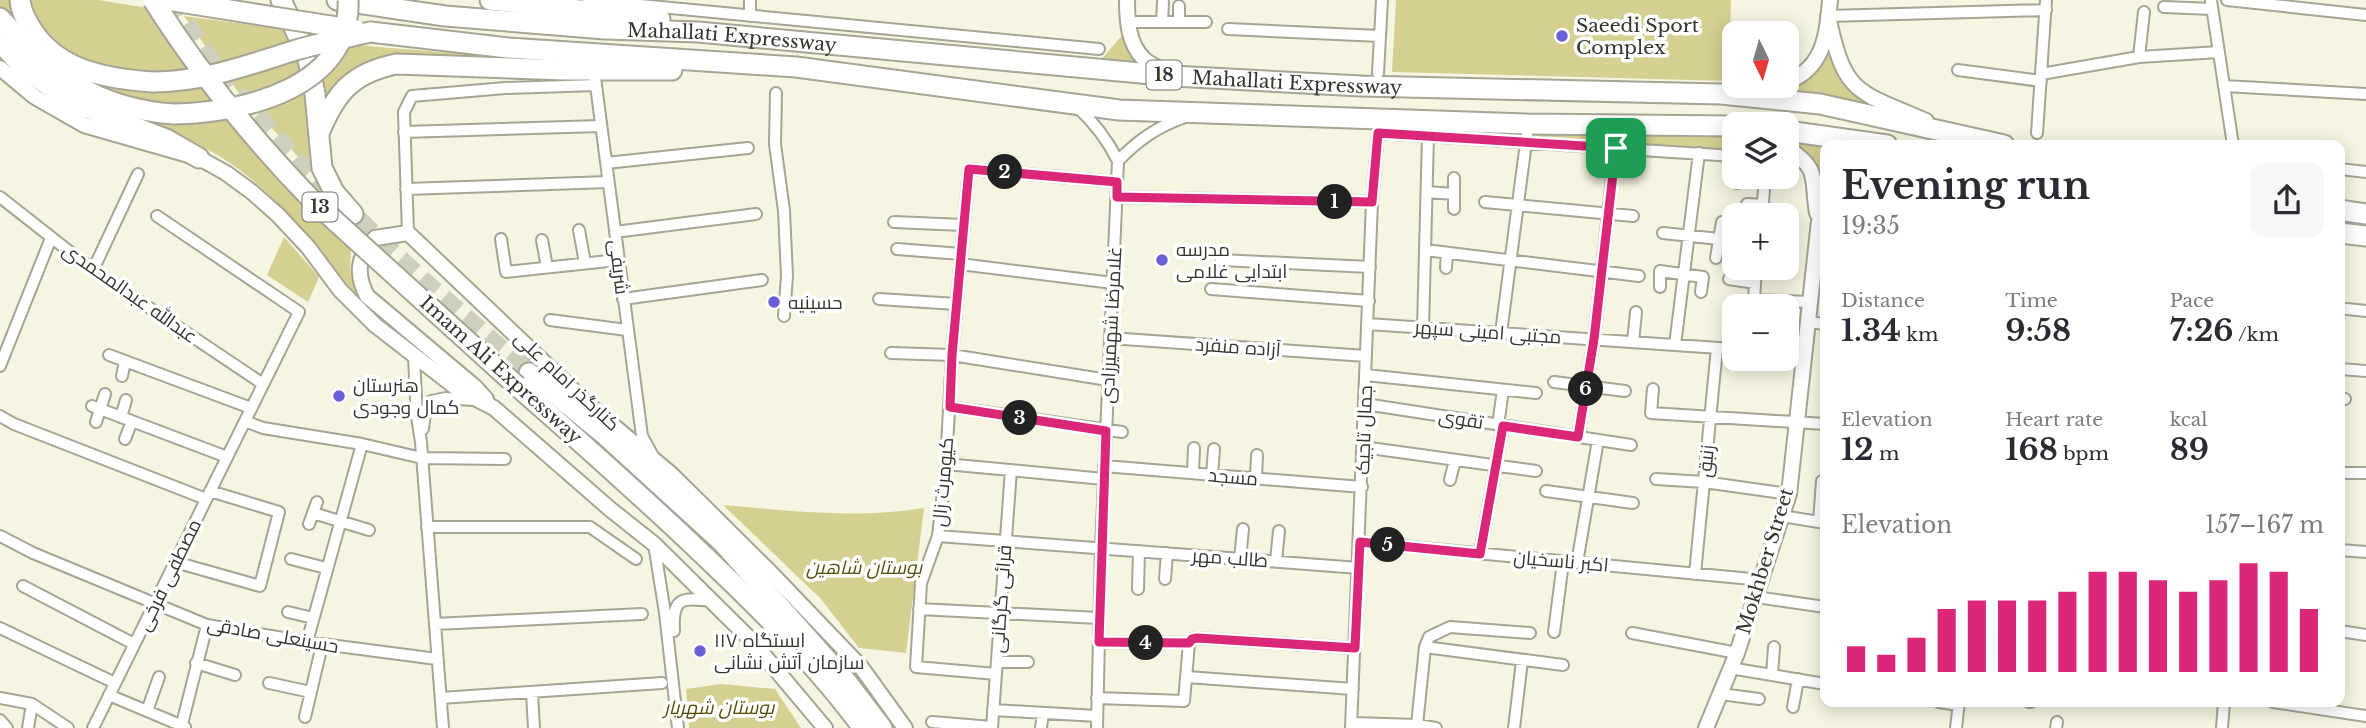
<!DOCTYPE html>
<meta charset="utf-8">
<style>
body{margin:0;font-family:"Libre Baskerville",Cairo,serif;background:#f7f7f7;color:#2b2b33;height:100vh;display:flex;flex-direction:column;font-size:26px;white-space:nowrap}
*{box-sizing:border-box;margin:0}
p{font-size:23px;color:#7c7c81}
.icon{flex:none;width:38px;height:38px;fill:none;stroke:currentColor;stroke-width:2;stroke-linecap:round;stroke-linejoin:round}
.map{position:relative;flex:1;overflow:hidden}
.panel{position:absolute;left:1820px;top:140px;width:525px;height:567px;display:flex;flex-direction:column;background:#fff;border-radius:14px;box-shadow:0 4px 18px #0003}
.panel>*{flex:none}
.needle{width:46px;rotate:175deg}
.fabs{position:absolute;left:1722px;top:21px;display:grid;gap:14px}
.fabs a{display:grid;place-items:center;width:77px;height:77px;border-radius:14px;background:#fff;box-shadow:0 4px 18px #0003;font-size:35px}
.pin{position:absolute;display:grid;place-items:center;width:60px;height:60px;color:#fff;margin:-30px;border-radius:14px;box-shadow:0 4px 10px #0006}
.km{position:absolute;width:35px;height:35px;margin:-18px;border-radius:50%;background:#222;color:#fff;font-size:19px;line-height:35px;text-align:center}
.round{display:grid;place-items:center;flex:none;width:74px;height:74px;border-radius:14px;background:#f7f7f7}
.headline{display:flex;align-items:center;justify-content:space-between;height:119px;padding:0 21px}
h1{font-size:38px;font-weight:800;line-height:52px}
.figures{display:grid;grid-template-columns:repeat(3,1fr);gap:10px;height:119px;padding:7px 21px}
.figures div{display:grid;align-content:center}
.figures b{font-size:30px;font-weight:800}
.figures small{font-size:19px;font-weight:400}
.figures p{font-size:19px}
.chart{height:196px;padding:14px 21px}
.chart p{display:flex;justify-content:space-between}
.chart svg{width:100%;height:126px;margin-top:7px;stroke:#db2777;stroke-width:6}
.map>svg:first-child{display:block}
.green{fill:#d5cf92}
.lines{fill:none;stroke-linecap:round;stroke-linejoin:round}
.highway-tunnel{stroke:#cfcfbe;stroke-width:19;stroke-dasharray:19 10;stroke-linecap:butt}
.street-casing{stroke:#a6a493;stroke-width:14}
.secondary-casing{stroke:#a6a493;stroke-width:18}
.highway-casing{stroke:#a6a493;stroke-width:23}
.street{stroke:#fff;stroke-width:10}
.secondary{stroke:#fff;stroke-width:14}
.highway{stroke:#fff;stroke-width:19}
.highway-bridge-casing{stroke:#a6a493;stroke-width:23;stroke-linecap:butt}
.highway-bridge{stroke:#fff;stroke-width:19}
.route-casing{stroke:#fff;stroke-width:14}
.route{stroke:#db2777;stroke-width:9}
.poi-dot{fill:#695fd8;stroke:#fff;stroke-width:2.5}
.labels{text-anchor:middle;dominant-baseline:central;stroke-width:7;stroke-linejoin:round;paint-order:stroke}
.shield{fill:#fff;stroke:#72726d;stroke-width:2}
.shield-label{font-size:18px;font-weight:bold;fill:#35352e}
.poi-label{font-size:19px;fill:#35352e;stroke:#fff;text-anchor:start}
.street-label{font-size:19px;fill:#35352e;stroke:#fff}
.park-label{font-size:19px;font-style:italic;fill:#554d07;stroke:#fff}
</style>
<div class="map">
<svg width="2366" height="728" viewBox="0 0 2366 728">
<rect width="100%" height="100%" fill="#f6f5e2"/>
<path class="green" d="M0,0H16C32,84 130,88 198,83L216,107C156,115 97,101 50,62C32,48 16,29 0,13Z
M24,0H99L147,8L192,75L105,72L49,45Z
M1396,0H1731L1729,81L1392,72Z
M184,16L336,36L222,69Z
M1828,29C1831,47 1832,75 1847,89C1857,98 1875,103 1888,108L1829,97L1771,91L1795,84Z
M1125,32L1143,64L1099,62Z
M343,44L562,62L423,57L325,100L317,76Z
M332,45L316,66L245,101L227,77Z
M309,82L319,179L253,108Z
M72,89L223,115L271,171L351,249L350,271L358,301C312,240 265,175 193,142C163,128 127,122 98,108C89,103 80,95 72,89Z
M1435,125L1734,137V150L1434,132Z
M1787,137L1825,149L1823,193C1813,167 1812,154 1787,140Z
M284,237L319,277L308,302L267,275Z
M723,505C790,511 857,519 924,508L906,653L859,648L820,598Z
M721,684L775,689L801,728H689L686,689Z"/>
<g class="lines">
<path class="highway-tunnel" d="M170,0L219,73L306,170L420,278L529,373"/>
<g class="street-casing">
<path id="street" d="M588,0L1099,49
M2211,0L2233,145
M2227,0L2366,15
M2164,7L2212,9
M750,16V0
M1828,16L2046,10
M1127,22H1206
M1162,22L1163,2
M1179,22V6
M1228,29L1380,36
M2139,57L2144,12
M594,70L642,436L653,456
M1958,70L2041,81
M1378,73L1382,0
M2041,74L2139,57L2219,52
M2224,86L2366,94
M776,93L775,144L784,211L787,276L784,316
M1076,106C1095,123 1107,139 1118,161L1101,548L1097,728
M404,132L601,126
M2037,133L2046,0
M1118,161C1138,140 1157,127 1185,117
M606,163L748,148
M2340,169L2366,172
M1454,178V209
M1737,183L1738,177
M406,189L608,182
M1427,192L1454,194
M0,197L93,270L263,384
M1117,197L1372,202
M1485,202L1633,216
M1747,204L1763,205
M1762,215L1765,177
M894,222L963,225
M579,230L585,263
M615,232L756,214
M408,233L404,112L412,96L505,88L596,85
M1663,233L1719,239
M501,239L506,272L618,260
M542,240L547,267
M897,249L961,254
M1425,250L1639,276
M1716,258L1722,222
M1221,260L1370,267
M960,264L1113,283
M1446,268L1447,253
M1756,268L1754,300L1810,302
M93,270L138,174
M1729,279L1755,283
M1660,287V271L1703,277L1701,292
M1211,289L1369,301
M623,299L762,280
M879,299L956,304
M2347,309L2366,311
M550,320L627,330
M1808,322L1825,324
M1368,324L1734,349
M1423,328L1428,136
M1501,333L1527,135
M1110,338L1366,356
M1633,342L1636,312
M1675,345L1699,153
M1730,349L1733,315
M891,353L952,355L1108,380
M1787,353H1792
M109,355L251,408
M414,357L417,417L421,442L443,728
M0,366L51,238
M2340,369L2366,371
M1366,375L1536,393
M122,376L125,361
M1554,382L1625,391
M1653,389L1651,413L1825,424
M2340,398L2345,399
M1365,404L1631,445
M92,406L227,457
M950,407L1122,432
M0,416L14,424L206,499
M121,417L126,400
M245,421L263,428L362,444L422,458L505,459
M96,422L105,394
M1498,425L1503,390
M423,429L425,413L431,401L446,398L472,400
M1578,437L1594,339L1618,125
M125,439L132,421
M1363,447L1536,471
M946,464L1104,479
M1104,466L1362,487
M1193,473L1194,448
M2340,473H2366
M1212,475L1214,449
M1256,478L1257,455
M1656,479L1704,482L1789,494
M1450,480L1455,460
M1546,491L1633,503
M313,513L369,530
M1782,516L1825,523
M1819,522L1822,481
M309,524L317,502
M427,527H590L636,559
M0,536L33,553L207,625L307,642L437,659
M938,536L1359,568
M1360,542L1762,580
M654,544L665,613L678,728
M2340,550L2366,552
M1480,553L1503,426
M291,559L326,568
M1240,559L1243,529
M1276,561L1279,531
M175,562L260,586L279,512L210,491
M1577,563L1598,440
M1695,574L1717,348
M1165,579L1167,553
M23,586L134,644
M1138,589L1139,551
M1756,597L1825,607
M919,609L1099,618
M288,612L313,618
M435,624L642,614
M0,628L115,683
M674,631C672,597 682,597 712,601
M2340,631L2366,635
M1554,632L1563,562
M1632,633L1737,653
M307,642L362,444
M1099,642L1189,643
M1425,647L1563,665
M997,662H1028
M196,663L235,675
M1730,668L1825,684
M996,674L916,667L921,583L938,536L946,464L952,355L969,169L1117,182
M1772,675L1774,647
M1187,677L1353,689
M269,683L311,692
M532,693L534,728
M1721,694L1759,699
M109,695L185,727
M0,698L32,704L68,728
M441,698L662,683
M1097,698L1184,701L1189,643L1192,639L1197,638L1355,648
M1939,702L1958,705
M2029,702H2031
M2273,702L2366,716
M1793,707L1798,679
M993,710L1097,716
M147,711L159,677
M305,717L322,645
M0,720L7,728
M932,722L992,727
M1352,723L1417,725L1436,728
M1417,725L1425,647L1429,637L1450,627L1530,633
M28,728L32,704
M93,728L299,312L157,216
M181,728L207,625
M992,728L1011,470
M1041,728L1043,713
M1351,728L1372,202L1378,133L1734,156
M1514,728L1522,661
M1956,728L1959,702
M2056,728L2057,722
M2222,728L2224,702"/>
</g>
<g class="secondary-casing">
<path id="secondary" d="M1127,0C1127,20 1128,44 1144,59C1150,65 1161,69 1168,73
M1828,16C1845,96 1856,90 1926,121
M0,68L35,97L84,125L199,158L226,173L252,192L278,215L308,247L340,290L375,325L459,390L494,408L610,509L654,544L751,640L825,728
M1787,82C1824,68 1827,35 1830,0
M1739,91L1773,86
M1787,148C1821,169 1811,179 1817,213
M486,399L475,387L367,296C355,273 358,257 375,238L408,233L591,407L671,474L771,573L861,667L905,728
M1706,728L1737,653L1789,494L1819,221L1823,211L1825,192"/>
</g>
<g class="highway-casing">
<g id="highway">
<path d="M20,0C21,13 28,24 35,34C62,72 110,79 153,82"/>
<path d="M281,0L307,55L315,94L322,168L334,192L353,214"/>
<path id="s1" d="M337,0L445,16L605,29L698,32L1173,76L1361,86L1721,94L1820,104L2004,145"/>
<path d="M490,0L660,19"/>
<path d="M0,18C50,74 97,109 174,114"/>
<path d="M370,32L508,48L796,67L1119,110L1527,124L1734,126"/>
<path d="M0,42L23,67L71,102L166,139L199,158"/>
<path d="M320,131C336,92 353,73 396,64L565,70H672"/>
<path d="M1787,131L1887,145"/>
<path d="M2340,210L2366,214"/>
<path d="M2340,233L2366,236"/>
<path d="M529,373L606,436L722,542L847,682L882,728"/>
<path d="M517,386C571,433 624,481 676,529C744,593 807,653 863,728"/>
</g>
</g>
<use href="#street" class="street"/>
<use href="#secondary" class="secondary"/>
<use href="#highway" class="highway"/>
<g class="highway-bridge-casing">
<path id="highway-bridge" d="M153,0C199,73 252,138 312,200L517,386
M167,0L356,30
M153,82C203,82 248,65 296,50C320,43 345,38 370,32
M174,114C242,113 352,88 348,0"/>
</g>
<use href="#highway-bridge" class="highway-bridge"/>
</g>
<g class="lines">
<g class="route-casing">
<path id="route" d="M1378,133L1616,148L1594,339L1578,437L1503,426L1480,554L1360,542L1355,648L1197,638L1192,639L1189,643L1099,642L1106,431L950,407L952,355L969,169L1117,182V197L1372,202Z"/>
</g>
<use href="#route" class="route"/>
</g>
<g class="poi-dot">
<circle cx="1562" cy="36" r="7"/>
<circle cx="1162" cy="260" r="7"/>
<circle cx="774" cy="302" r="7"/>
<circle cx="339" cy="396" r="7"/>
<circle cx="700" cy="651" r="7"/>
</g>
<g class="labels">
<g class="shield">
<rect x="1146.5" y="60.5" width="35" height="29" rx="5"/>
<rect x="302.5" y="192.5" width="35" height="29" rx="5"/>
</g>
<g class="shield-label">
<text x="1164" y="75">18</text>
<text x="320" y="207">13</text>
</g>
<g class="poi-label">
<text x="1576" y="25">Saeedi Sport<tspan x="1576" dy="22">Complex</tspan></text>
<text x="1176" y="249">مدرسه<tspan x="1176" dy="22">ابتدایی غلامی</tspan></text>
<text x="788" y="302">حسینیه</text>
<text x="353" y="385">هنرستان<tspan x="353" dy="22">کمال وجودی</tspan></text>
<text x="714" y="640">ایستگاه ۱۱۷<tspan x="714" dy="22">سازمان آتش نشانی</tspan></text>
</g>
<g class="street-label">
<text stroke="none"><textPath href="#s1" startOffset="397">Mahallati Expressway</textPath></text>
<text stroke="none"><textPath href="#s1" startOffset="964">Mahallati Expressway</textPath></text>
<text transform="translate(619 267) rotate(83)">شریفی</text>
<text transform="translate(130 293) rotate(35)">عبدالله عبدالمحمدی</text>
<text transform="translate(1111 325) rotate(-87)">غلامرضا شهمیرزادی</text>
<text transform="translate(1488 332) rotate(4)">مجتبی امینی سپهر</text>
<text transform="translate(1238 347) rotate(4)">آزاده منفرد</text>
<text transform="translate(501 370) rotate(42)">Imam Ali Expressway</text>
<text transform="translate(567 381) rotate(43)">کنارگذر امام علی</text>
<text transform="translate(1461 419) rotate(9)">تقوی</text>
<text transform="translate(1364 430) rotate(-88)">جمال تاجیک</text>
<text transform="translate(1706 461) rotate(-84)">زنبق</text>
<text transform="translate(1233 477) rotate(5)">مسجد</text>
<text transform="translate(943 482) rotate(-85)">کیومرث زال</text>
<text transform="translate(1230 558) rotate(4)">طالب مهر</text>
<text transform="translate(1561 561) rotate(5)">اکبر ناسخیان</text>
<text transform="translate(1765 561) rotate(-73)">Mokhber Street</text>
<text transform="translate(169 575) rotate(-64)">مصطفی فرخی</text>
<text transform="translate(1001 599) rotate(-86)">قرائی گرگانی</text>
<text transform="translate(273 635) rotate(10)">حسینعلی صادقی</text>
</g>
<g class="park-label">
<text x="864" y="567">بوستان شاهین</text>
<text x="719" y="707">بوستان شهریار</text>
</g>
</g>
</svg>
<div class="fabs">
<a><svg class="needle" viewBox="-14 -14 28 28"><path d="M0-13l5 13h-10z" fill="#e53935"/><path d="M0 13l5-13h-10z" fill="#7c7c81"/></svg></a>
<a><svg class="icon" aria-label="layers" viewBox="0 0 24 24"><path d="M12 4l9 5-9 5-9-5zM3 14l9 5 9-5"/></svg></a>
<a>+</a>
<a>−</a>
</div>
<div class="pin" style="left:1616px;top:148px;background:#1e9e55"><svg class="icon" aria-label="arrive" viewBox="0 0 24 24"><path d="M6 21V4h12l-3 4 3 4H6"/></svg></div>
<b class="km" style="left:1335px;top:202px">1</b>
<b class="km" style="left:1005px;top:172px">2</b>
<b class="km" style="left:1020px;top:418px">3</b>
<b class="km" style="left:1146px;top:643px">4</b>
<b class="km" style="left:1388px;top:545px">5</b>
<b class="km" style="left:1586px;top:389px">6</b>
<section class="panel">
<div class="headline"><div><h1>Evening run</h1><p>19:35</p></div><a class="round"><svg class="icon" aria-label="share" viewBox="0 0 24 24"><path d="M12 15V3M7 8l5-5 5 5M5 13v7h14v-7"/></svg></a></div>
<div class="figures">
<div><p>Distance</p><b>1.34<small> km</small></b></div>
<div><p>Time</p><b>9:58</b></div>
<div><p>Pace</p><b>7:26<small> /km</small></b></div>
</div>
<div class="figures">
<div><p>Elevation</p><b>12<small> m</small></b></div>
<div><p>Heart rate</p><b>168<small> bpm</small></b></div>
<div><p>kcal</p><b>89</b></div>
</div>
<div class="chart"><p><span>Elevation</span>157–167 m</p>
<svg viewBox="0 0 160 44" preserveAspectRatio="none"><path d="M5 44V35M15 44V38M25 44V32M35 44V22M45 44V19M55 44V19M65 44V19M75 44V16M85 44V9M95 44V9M105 44V12M115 44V16M125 44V12M135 44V6M145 44V9M155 44V22"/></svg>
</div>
</section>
</div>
